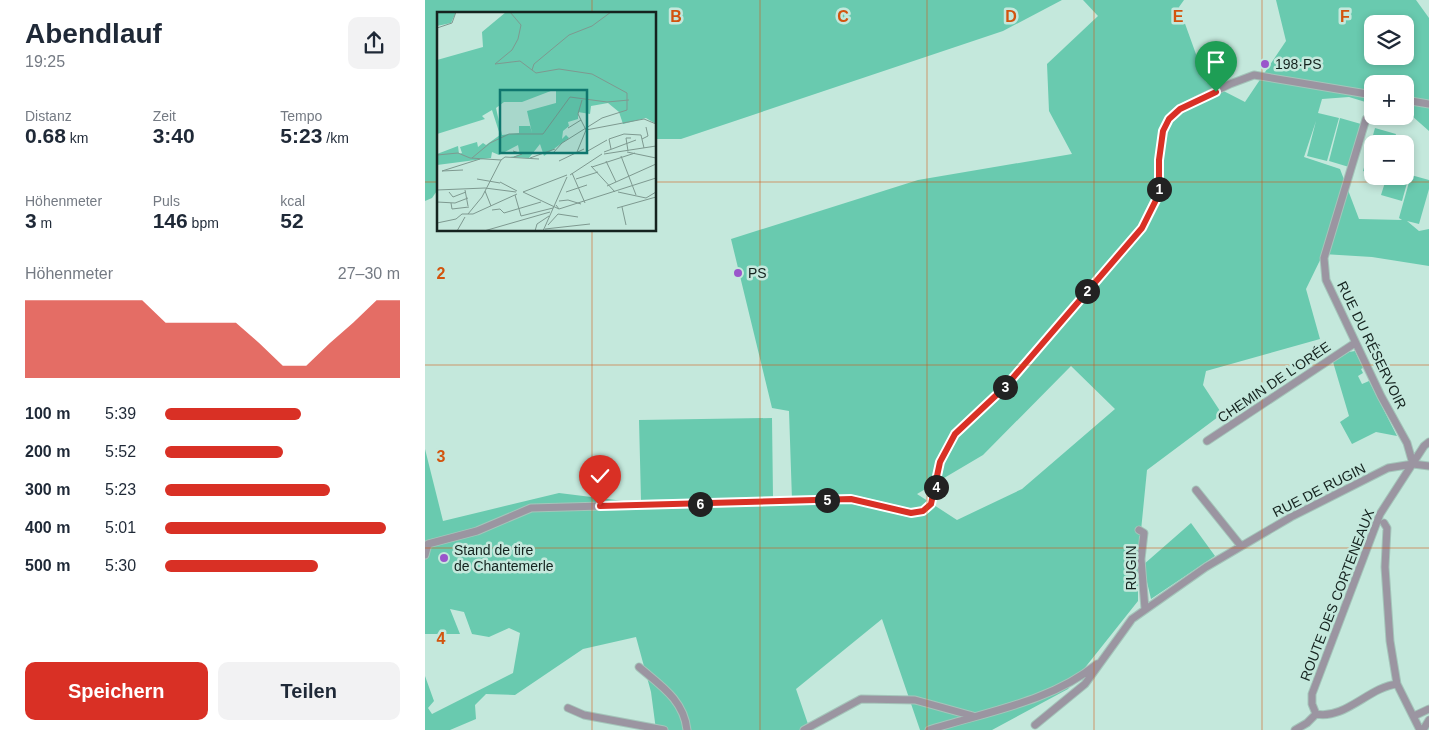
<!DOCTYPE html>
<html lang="de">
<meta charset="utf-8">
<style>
body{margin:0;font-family:Helvetica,sans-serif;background:#f2f2f3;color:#1f2937;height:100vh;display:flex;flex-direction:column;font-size:19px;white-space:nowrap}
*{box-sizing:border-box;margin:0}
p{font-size:16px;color:#747a83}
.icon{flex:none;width:28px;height:28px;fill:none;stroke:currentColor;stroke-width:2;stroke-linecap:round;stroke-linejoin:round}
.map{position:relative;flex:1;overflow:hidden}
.panel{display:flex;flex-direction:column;background:#fff;width:425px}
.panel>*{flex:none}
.buttons{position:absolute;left:939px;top:15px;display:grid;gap:10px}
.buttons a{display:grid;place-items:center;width:50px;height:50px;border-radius:10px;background:#fff;box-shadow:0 2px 8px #0003;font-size:25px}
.pin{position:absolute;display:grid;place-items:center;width:42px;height:42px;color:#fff;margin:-51px -21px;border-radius:50% 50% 50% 0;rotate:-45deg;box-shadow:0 0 5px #0007}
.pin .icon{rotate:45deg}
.km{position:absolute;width:25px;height:25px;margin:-12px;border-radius:50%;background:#222;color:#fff;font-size:14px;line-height:25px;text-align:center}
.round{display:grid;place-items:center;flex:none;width:52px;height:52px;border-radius:10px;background:#f2f2f3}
.overview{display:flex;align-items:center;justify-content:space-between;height:85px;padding:0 25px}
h1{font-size:28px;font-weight:600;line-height:38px}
.figures{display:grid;grid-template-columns:repeat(3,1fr);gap:8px;height:85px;padding:5px 25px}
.figures div{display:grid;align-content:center}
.figures b{font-size:21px;font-weight:600}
.figures small{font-size:14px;font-weight:400}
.figures p{font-size:14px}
.chart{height:140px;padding:10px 25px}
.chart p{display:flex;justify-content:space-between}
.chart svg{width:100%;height:90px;margin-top:5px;fill:#d93025;opacity:.7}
.button{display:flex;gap:10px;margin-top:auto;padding:10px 25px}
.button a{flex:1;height:58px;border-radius:10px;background:#d93025;color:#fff;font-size:20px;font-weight:600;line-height:58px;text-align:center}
.button a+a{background:#f2f2f3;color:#1f2937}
ul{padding:0 25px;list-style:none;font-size:16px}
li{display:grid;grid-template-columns:80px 60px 1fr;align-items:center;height:38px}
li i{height:12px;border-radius:6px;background:#d93025}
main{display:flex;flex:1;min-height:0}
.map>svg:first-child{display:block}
.green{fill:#69caaf;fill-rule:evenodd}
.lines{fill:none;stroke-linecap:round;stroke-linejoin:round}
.street-casing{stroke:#a4c5ba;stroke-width:9}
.street{stroke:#9b95a1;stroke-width:7}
.route-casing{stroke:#fff;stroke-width:10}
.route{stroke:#d93025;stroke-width:6}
.grid{fill:none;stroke:#d3540e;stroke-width:1;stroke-opacity:0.55}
.poi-dot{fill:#9a56cb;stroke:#c4e8dc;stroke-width:2}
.labels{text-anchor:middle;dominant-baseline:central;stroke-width:5;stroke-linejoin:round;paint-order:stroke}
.poi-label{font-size:14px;fill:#15231f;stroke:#c4e8dc;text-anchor:start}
.street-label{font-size:14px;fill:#15231f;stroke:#c4e8dc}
.inset-road{fill:none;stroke:#7e9990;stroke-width:1}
.view{fill:#0f766e;fill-opacity:0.15;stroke:#0f766e;stroke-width:2.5}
.inset-edge{fill:none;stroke:#15231f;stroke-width:2.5}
.grid-label{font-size:16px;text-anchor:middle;font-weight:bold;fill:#d3540e;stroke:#c4e8dc;stroke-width:5;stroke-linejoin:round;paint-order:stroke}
</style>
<main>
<section class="panel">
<div class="overview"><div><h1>Abendlauf</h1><p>19:25</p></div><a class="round"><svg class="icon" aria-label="share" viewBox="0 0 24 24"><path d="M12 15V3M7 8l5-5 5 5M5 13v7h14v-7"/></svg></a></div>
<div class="figures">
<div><p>Distanz</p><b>0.68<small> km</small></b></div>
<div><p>Zeit</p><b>3:40</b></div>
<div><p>Tempo</p><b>5:23<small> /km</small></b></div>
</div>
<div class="figures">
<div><p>Höhenmeter</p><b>3<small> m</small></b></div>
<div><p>Puls</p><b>146<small> bpm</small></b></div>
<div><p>kcal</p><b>52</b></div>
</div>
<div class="chart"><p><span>Höhenmeter</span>27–30 m</p>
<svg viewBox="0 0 160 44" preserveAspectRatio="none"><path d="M0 44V6L10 6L20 6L30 6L40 6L50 6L60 17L70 17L80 17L90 17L100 27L110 38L120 38L130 27L140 17L150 6L160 6V44z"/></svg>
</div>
<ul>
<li><b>100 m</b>5:39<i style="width:58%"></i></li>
<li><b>200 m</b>5:52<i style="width:50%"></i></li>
<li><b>300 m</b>5:23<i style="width:70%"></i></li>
<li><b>400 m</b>5:01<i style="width:94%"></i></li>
<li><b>500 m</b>5:30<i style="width:65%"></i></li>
</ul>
<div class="button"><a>Speichern</a><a>Teilen</a></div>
</section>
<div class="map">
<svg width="1004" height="730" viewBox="0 0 1004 730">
<rect width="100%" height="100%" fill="#c4e8dc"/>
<path class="green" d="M0,0H637L578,31L256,139H230V14H14V188L7,198L0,201Z
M658,0H759L754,7L781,82L820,102L861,41L851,0H991L1004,18V131L987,116L980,114V84H948L947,104L924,97L897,99L893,113L914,118L902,161L882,156L891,121L879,157L915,169L934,219L977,220L974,218L986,175L1004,180V189L994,224L982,221L994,231L1004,229V266L947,257L898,254L881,289L895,339L781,371L778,385L797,414L722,470L713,561V601L643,689L567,730H495L457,619L371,689L385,730H231L226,692L211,637L158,649L90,695L61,694L50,705L51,719L25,730H0V676L9,701L3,708L7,714L88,673L95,633L84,628L64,637L47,634L39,612L25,609L35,634H0V449L18,521L134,493L215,503L367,500L364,411L347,408L306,239L493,180L647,154L624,111L622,64L673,16ZM948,24H980V56H948ZM646,366L690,409L597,489L532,520L492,494L558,455Z
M915,118L936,124L924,167L904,161Z
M950,128L971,134L968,144H948L947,174L938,171Z
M980,155L989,158L977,201L956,195L962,176H980Z
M930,351L938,368L936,369L938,373L933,376L937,384L944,381L972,436L951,432L927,444L915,422L924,416L908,362L924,352Z
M347,418L348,498L216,500L214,420Z
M766,523L790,556L726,599L718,565Z"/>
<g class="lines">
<g class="street-casing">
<path id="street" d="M980,100L1004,104
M941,119L899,258L901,280L956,396L982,443L988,464
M782,441L930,343
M771,490L816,546
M959,523L962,528L960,567L965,641L972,684L995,730
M714,530L719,533L716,559L720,609
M0,555L3,544L52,531L106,508L426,499L486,513L498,511L506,503L515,462L530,434L580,387L717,228L733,194L734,160L738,131L744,119L755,109L772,100L805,84L829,75L948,95
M214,667C235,685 259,700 262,730
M143,708L159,715L239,730
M891,714L887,704V694L955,514L999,446L1004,442
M891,714C920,720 944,687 972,684
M989,716L1004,709
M610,725L660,684L707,619L781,567L866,517L963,468L988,464L1004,466
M379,730L436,699L490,700L548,716
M504,730C560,712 626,702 672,664
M870,730L882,723L891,714
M998,730L1004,720"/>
</g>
<use href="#street" class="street"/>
</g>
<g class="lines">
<g class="route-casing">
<path id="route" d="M175,506L426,499L486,513L498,511L506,504L515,462L530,434L580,387L717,228L734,194V160L738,131L744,119L755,109L791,92"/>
</g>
<use href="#route" class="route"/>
</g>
<path class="grid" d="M167,0V14M335,0V730M502,0V730M669,0V730M837,0V730M0,182H14M230,182H1004M167,230V730M0,365H1004M0,548H1004"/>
<g class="poi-dot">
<circle cx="840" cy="64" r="5"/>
<circle cx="313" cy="273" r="5"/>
<circle cx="19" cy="558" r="5"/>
</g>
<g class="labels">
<g class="poi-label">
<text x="850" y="64">198·PS</text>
<text x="323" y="273">PS</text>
<text x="29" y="550">Stand de tire<tspan x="29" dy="16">de Chantemerle</tspan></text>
</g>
<g class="street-label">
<text transform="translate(947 345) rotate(64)">RUE DU RÉSERVOIR</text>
<text transform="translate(849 382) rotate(-34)">CHEMIN DE L'ORÉE</text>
<text transform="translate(894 490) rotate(-27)">RUE DE RUGIN</text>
<text transform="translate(706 568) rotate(-90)">RUGIN</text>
<text transform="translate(912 595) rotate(-69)">ROUTE DES CORTENEAUX</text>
</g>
</g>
<g transform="translate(12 12)">
<rect width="219" height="219" fill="#c4e8dc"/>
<path d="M19,0L14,11L0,14V1ZM69,0H219V112L209,106L186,112L182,100L171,91L154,94L153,102L141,100V107L131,110L132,114L126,119L125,127L129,123L132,126L107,144L103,132L92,146L73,145L83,143L81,133L62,143L55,140L54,146L0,153V142L21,134L22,142L25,141L23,135L40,130L41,135L46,131L49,133L63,123L55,98L45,104L48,107L0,122V48L46,35L45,20ZM119,77V91L90,99L95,121L93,114H82V121L65,123L59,96L67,90H85Z" fill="#69caaf" fill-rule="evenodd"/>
<path class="inset-road" d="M73,0L84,13L81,27L75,38L58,52L83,49L99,61L122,57L155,62L190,81V98L165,106L125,131L116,141M0,16L15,11L19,0M95,58L97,52L132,23L155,14L174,0M145,88L141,102L149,118M131,116L144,108M149,118L207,107L219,112M205,127L211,124L209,115M174,137L172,127L187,122L204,123L207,136M76,139L85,142L77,145M191,139L189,126H194M140,140L149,118M149,140L170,128M167,140L199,128M190,140L219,146M167,142L219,134M0,143L21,141L33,146L64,148M184,144L199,183M35,146L53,131L72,122H106L133,85L170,90L192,88M93,146L118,137M64,148L68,145L102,147M122,149L147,137M169,149L179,170M154,154L178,180M155,155L198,141M26,158L5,159L43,147M135,161L148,191M133,163L165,142M40,167L63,171M139,167L161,160M63,170L80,179M170,174L219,152M0,178L48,176L79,180M28,178L31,194M48,179L54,194M12,180L16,185L29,180M86,180L122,197L119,193M86,180L130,163M129,180L150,173M181,180L209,186L219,180M78,183L84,204L116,196M122,189L131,188L144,192M0,190L18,191L31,186M14,191L15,197L32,195M185,195L189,213M180,196L219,185M122,197L219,166M55,198L63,197L67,201L104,190M31,202L45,185L64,148M0,211L19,207L25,202H36L80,182M111,213L121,202L141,205M108,217L153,212M20,219L28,205M47,219L113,200M98,219L100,212L112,204M106,219L130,165"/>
<path class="view" d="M63,78H150V141H63Z"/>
<rect width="219" height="219" class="inset-edge"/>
</g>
<g class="grid-label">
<text x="251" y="22">B</text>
<text x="418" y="22">C</text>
<text x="586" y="22">D</text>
<text x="753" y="22">E</text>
<text x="920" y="22">F</text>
<text x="16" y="279">2</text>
<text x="16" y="462">3</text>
<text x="16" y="644">4</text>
</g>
</svg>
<div class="buttons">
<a><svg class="icon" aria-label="layers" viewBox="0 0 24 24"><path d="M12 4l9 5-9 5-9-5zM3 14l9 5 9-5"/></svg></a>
<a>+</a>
<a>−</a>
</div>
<div class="pin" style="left:791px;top:92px;background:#1e9e55"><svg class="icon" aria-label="arrive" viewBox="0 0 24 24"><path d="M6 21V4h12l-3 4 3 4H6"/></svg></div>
<div class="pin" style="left:175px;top:506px;background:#d93025"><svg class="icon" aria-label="check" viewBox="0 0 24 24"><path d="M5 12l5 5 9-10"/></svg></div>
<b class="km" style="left:734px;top:189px">1</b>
<b class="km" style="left:662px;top:291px">2</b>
<b class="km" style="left:580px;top:387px">3</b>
<b class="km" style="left:511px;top:487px">4</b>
<b class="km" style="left:402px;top:500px">5</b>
<b class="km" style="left:275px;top:504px">6</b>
</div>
</main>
